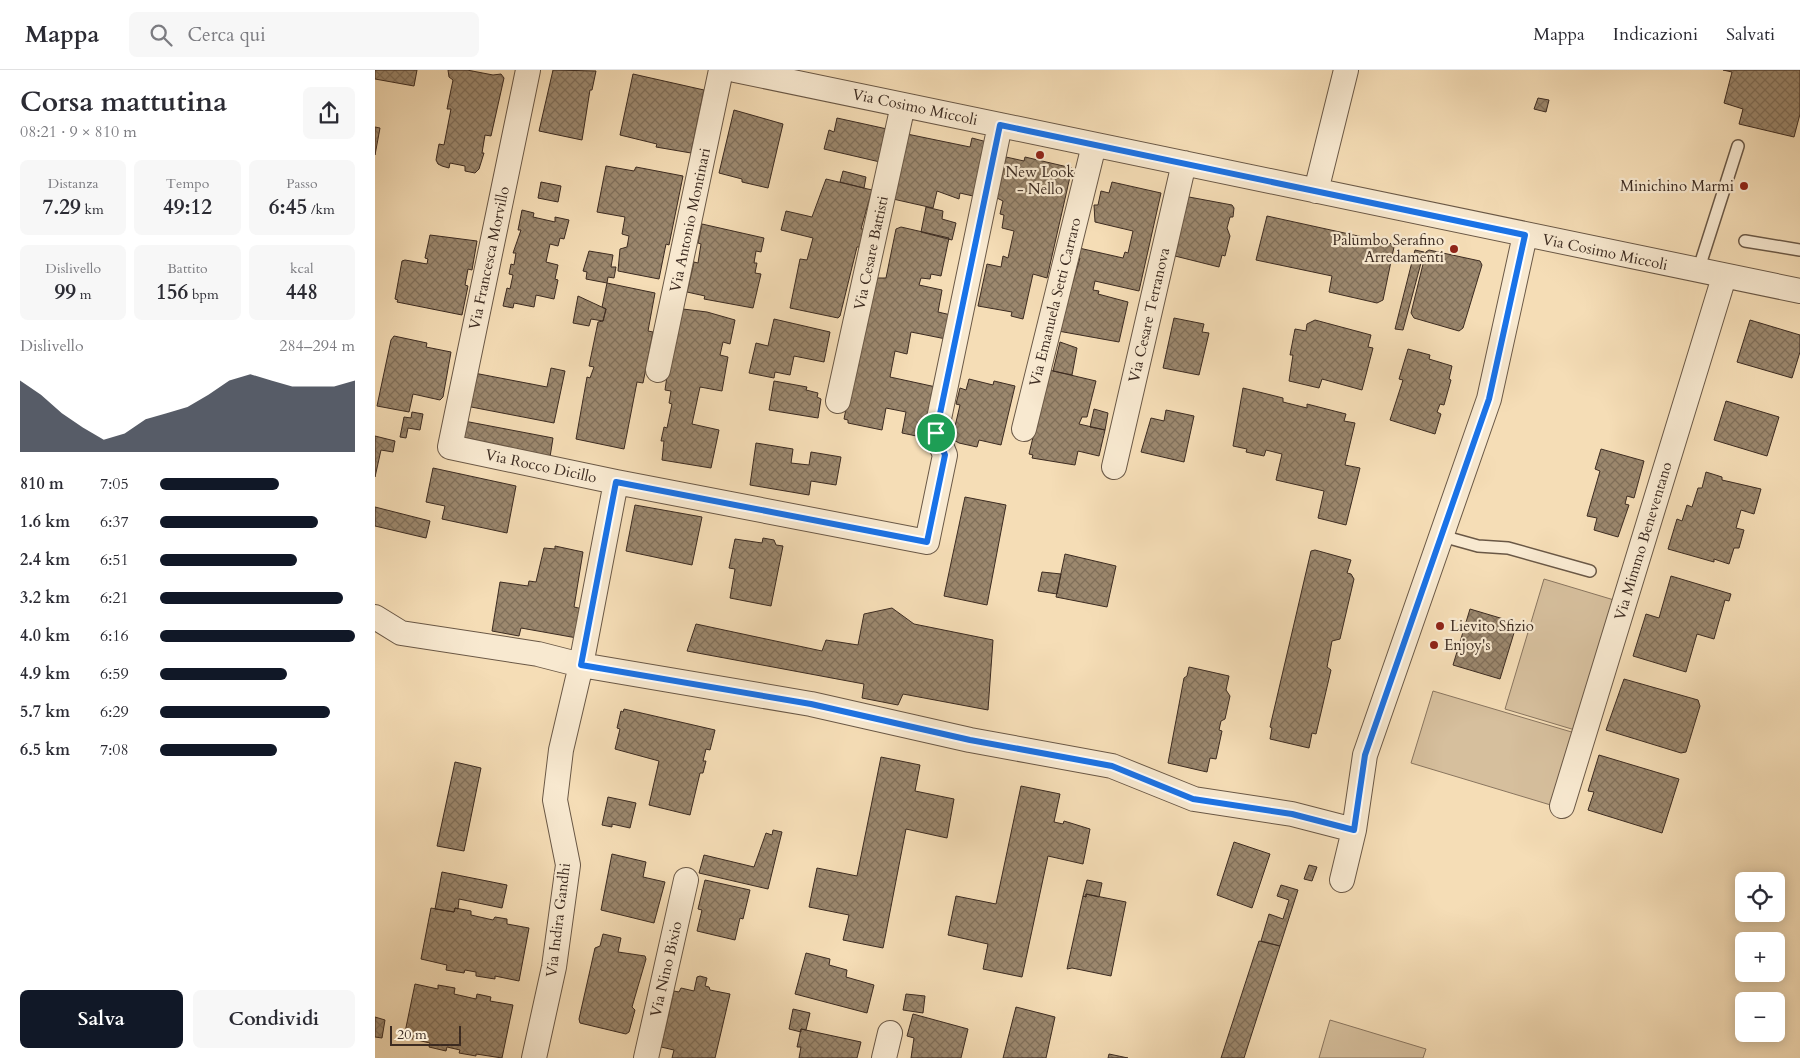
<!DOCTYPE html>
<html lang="it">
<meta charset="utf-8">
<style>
body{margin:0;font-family:Cardo,serif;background:#f7f7f7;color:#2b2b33;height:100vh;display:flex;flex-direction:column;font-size:19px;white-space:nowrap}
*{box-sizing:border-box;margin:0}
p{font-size:16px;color:#7c7c81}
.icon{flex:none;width:28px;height:28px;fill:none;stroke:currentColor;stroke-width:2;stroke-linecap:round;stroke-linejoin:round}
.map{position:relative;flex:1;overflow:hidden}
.panel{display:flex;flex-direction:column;background:#fff;width:375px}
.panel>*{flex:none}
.buttons{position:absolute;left:1360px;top:802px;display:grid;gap:10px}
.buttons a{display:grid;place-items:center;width:50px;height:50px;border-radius:8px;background:#fff;box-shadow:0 2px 12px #0003;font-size:25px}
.scale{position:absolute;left:15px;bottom:12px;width:71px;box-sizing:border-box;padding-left:5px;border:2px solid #3c2b21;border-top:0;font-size:14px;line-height:18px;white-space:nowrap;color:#3c2b21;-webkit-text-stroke:4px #f8e9d0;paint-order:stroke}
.pin{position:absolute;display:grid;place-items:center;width:42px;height:42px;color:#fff;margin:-21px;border:2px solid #fff;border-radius:50%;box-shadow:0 1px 5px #0007}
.round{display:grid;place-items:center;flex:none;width:52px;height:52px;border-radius:8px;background:#f7f7f7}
.head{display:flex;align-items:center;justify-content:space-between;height:85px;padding:0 20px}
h1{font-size:28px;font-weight:800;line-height:38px}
.figures{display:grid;grid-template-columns:repeat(3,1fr);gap:8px;height:85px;padding:5px 20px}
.figures div{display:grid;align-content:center;border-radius:8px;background:#f7f7f7;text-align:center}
.figures b{font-size:21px;font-weight:800}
.figures small{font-size:14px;font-weight:400}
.figures p{font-size:14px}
.chart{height:140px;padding:10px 20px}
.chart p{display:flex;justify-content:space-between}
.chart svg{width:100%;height:90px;margin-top:5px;fill:#111827;opacity:.7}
.button{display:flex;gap:10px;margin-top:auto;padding:10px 20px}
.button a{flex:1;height:58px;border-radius:8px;background:#111827;color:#fff;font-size:20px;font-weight:800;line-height:58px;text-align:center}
.button a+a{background:#f7f7f7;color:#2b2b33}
ul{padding:0 20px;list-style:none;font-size:16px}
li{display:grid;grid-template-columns:80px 60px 1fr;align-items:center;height:38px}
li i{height:12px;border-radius:6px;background:#111827}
header{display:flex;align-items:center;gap:30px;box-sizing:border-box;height:70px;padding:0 25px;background:#fff;border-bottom:1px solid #e1e1e2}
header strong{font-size:24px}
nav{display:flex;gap:28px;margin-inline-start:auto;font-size:18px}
.search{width:350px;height:45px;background:#f7f7f7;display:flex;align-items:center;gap:12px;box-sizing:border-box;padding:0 18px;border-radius:8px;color:#7c7c81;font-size:19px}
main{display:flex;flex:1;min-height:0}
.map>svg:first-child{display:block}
.park{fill:#d6bf9d;stroke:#89755f}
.building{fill:url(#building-cross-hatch);stroke:#3c2b21}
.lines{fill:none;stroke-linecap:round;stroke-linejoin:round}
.lane-casing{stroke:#6a5846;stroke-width:14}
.street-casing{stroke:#6a5846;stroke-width:26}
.lane{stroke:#f8e9d0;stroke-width:11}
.street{stroke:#f8e9d0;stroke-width:24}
.route-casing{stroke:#fff;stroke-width:10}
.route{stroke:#1a73e8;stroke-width:6}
.poi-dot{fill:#8f2418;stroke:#f8e9d0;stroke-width:2}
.labels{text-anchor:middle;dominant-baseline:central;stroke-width:4.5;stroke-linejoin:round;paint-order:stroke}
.street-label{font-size:15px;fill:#3c2b21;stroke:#f8e9d0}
.poi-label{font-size:15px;fill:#3c2b21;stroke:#f8e9d0;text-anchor:end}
</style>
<header>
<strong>Mappa</strong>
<div class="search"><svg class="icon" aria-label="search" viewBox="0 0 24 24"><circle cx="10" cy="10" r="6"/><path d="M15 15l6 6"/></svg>Cerca qui</div>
<nav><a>Mappa</a><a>Indicazioni</a><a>Salvati</a></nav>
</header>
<main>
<section class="panel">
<div class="head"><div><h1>Corsa mattutina</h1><p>08:21 · 9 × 810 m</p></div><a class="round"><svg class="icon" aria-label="share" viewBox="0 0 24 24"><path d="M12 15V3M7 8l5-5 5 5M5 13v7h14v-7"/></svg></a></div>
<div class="figures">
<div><p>Distanza</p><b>7.29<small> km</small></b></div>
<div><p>Tempo</p><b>49:12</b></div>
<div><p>Passo</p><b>6:45<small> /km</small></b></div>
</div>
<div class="figures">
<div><p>Dislivello</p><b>99<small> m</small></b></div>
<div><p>Battito</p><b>156<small> bpm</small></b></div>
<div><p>kcal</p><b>448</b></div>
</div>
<div class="chart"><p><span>Dislivello</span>284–294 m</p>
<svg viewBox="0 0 160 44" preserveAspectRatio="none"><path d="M0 44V9L10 16L20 25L30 32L40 38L50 35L60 28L70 25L80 22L90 16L100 9L110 6L120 9L130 12L140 12L150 12L160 9V44z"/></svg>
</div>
<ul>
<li><b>810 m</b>7:05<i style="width:61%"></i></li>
<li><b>1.6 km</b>6:37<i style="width:81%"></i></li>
<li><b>2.4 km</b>6:51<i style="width:70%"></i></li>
<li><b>3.2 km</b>6:21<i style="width:94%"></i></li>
<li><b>4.0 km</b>6:16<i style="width:100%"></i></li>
<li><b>4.9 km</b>6:59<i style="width:65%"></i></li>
<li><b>5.7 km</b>6:29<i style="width:87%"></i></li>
<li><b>6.5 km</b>7:08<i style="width:60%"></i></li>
</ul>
<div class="button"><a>Salva</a><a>Condividi</a></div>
</section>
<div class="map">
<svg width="1425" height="988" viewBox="0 0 1425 988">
<defs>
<pattern id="building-cross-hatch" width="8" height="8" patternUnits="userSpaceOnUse" patternTransform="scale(1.25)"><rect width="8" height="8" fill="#9c886e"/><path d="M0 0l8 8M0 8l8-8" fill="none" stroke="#806f5a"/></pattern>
</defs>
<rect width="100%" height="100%" fill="#f5ddb6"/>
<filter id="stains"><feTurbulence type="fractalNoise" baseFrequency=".004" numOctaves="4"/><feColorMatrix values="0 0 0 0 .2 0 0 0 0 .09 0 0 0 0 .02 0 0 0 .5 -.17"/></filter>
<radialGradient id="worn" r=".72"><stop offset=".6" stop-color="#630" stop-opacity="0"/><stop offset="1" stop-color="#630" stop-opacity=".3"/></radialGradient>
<path class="park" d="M1169,509L1239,530L1200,660L1130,639Z
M1058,621L1200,663L1179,736L1036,693Z
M955,950L1051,979L1048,988H944Z"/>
<path class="building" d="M0,0H42L39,16L0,9Z
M73,0H92L118,5L126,4L129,8L116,66L110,65L107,83H109L104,99L100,103L90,101V96L75,93L74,98L67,96L63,94L61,90L64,74L69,75L76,39H72L78,10L74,7Z
M178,0L221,1L217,20H215L207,70L164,61Z
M1348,0H1425V44L1419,67L1364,54L1368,39L1349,33L1357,2Z
M258,4L329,20L316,83L281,77L282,74L245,65Z
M1163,28L1174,30L1171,42L1159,39Z
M359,40L408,54L393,118L367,112V109L344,103Z
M462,48L512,59L505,92L449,79L454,60L459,62Z
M0,57L5,58L0,85Z
M532,64L595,77L597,68L612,72L602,127L585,123L584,129L562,121L558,138L518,129Z
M631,87L649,91L650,87L697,98L672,208L658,204L648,249L636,246L637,242L603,236L612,194L626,197L628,186L633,188L639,161L627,158L629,145L625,144L628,131L622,128Z
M231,96L259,101L261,97L308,106L294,175L291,174L284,209L243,201L245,179L252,177L254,166L247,164L250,147L222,142Z
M468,101L491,107L489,118L465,112Z
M451,109L497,120L486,159H490L485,177H482L465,246L463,248L415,238L425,189L432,190L438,168L406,160L411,141L437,147Z
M166,112L186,116L183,132L163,128Z
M737,112L786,123L764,221L720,211L718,220L724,221L723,224L753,232L744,272L683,261L705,188H702L704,178L748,188L750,182L753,183L758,161L720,152L719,135H723L726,121L734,123Z
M814,127L857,135L859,138L858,147H855L852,158L855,166L850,186L847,185L844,197L800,186L803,174L800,173L805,152L808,151L810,131Z
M551,137L568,141L567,149L581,153L577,170L546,162Z
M147,140L159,143L158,147L180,152V147L194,150L189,169L185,168L183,176L175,174L171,192L183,195L180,209L183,210L179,229L161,225L159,237L139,233L138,238L128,236L132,218L135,219L138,205L134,204L136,194L139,195L141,183H138L146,160H143Z
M892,146L1015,173L1019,177L1008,230L1002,233L954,222L957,206L881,190Z
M327,154L389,168L386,182L381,181L379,193H382L380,203L386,204L378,238L329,229L330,226L312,222L319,192L323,193L326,174L323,173Z
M526,157L574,168L566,206L556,204L555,209L546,208L544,215L567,220L563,242L576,245L571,269L536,262L532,284L520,281L515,307L561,317L551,368L527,363L531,342L511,338L507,360L473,353V350L469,349L497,210L498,208H511L521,159Z
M55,165L102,171L97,200L93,199L90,215L93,216L87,245L22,232L23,230L20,229L27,191L30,190L52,194L53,189L50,188Z
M1040,180L1049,182L1028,260L1020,259Z
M1054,180L1105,191L1107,195L1088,258L1084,261L1039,248L1036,243L1051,182Z
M214,181L238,185L236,197H241L239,208L233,207L232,213L211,209L212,202L208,201Z
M232,213L280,223L273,261L278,262L268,313L262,312L249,379L201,369L212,307L215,308L219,297L214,296L223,252L228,251L231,239L227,237Z
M203,226L231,239L228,251L216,249L214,256L198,253Z
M308,239L332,242L360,250L355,274L348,272L345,285L353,287L347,321L325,317L317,354L344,360L336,398L287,390L289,371H286L289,357L292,358L297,334L294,333L296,321L290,320L297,272H301Z
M799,248L829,254L827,262L834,263L824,305L788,298Z
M399,249L455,262L449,292L419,286L415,305L400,302L399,308L374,303L381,273L393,276Z
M940,250L996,265L993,277L998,278L987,320L947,309L944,318L914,311L918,285H915L920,259L931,261L932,254Z
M1375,250L1425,265V282L1417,308L1362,292Z
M19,266L52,273L51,277L76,282L68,327L65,330L38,324L34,342L2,336L16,270Z
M685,272L702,278L697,305L678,301Z
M1033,279L1055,285L1054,289L1077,296L1074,309L1076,310L1069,335L1065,334L1062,342L1066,344L1060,364L1015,350L1028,310L1024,309Z
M176,298L190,301L179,353L91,336L99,303L172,317Z
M674,300L721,311L712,347H707L704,354L730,360L724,386L703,381L700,395L657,388L658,385L654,384Z
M594,309L618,315L619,311L640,316L626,375L604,370L602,377L584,373L577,369L585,335L581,334L585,318L591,320Z
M399,311L432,317L431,320L443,323L442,327L446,329L443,348L394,340Z
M868,318L908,328V332L932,338V334L971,344L969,351L980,353L970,395L985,398L971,455L943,448L949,421L901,410L907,384L891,380L889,386L871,382L872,379L858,376Z
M1351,331L1404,347L1392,386L1339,370Z
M719,339L733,343L730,360L715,357Z
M791,340L819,346L809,392L766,382L776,348L789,351Z
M37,342L48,344L45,360L33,358L31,368L25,367L29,347L36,348Z
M89,351L178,368L175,387L85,368Z
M0,366L20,371L18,382L6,380L0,407Z
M381,373L418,379L416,393L434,395L436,382L466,387L461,415L436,411L434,425L375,415Z
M1226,379L1269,391L1259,428L1252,426L1250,434L1254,435L1243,467L1219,460L1222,448L1212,446L1225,401L1220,399Z
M58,398L141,416L132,463L67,449L70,436L51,432Z
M1331,402L1347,407V410L1386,419L1379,444L1366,440L1361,458L1369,460L1364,478H1359L1354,494L1339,489V492L1293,479L1302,449L1307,451L1312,435L1317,437L1323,418H1327Z
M590,427L631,435L612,535L569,526Z
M260,435L327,447L317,495L251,481Z
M0,437L55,451L51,468L0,456Z
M388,468L399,470L401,475L408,476L396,536L355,528L360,499L354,498L360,469L387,473Z
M180,476L208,482L199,537L208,539L202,568L146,558L144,566L117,561L125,512L153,516L154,511L161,512L169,478L180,479Z
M940,480L976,490L972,503L976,504L979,509L965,569L957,571L952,597L956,600L941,664L937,663L934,678L895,669L897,658L895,657L936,481Z
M690,484L741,496L732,537L681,527Z
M667,502L686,504L682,524L663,521Z
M1296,506L1356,524L1354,531L1350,530L1339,569L1322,564L1311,602L1258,586L1271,544L1284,548Z
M517,538L539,554L618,570L613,640L528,624L523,635L487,628L489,614L312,581L321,554L447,581L451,570L483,575L489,544Z
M1095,539L1142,553L1125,609L1078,595Z
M814,597L854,606L851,620L855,626L850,649L846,651L844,660L847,661L841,689L835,688L832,702L793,693L809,608L812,606Z
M1249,609L1323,630L1325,636L1311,682L1306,683L1231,660Z
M249,639L340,660L335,680L331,679L328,691H331L328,703H325L315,745L274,735L284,691L240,679L245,659L242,658L246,641L248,642Z
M1224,685L1304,709L1287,763L1213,740L1219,722L1213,721Z
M506,687L545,695L540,721L579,729L572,768L531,759L508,878L468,870L474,845L434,837L442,798L482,806Z
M80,692L106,698L89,781L62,776Z
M646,716L685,724L679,752L688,754L689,751L715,759L708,794L673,786L647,907L608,899L613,874L573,865L581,826L621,834Z
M233,727L261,733L255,758L237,754V757L227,755Z
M398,760L407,762L393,819L324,803L329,785L379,797L391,763L397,765Z
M859,772L895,784L877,838L842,825Z
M237,784L271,792L268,807L290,812L279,853L226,840Z
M934,795L942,797L937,811L929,809Z
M67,802L132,815L127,838L84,829L83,839L80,838L79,842L60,839Z
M330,810L375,820L368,849L365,848L360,870L322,861L327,840L323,839Z
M712,810L727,813L724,827L711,824V827L708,826Z
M906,815L923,820L905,876L886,871L894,844L908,849L914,830L902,826Z
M711,824L751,832L736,906L697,898L692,899L708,826L711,827Z
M56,838L79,842L80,838L96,841V845L118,850L120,847L132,849V854L154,858L144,911L120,906V909L101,906V902L90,900L89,903L71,900L72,895L46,889Z
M228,864L246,868L243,882L270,886L271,889L257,937L260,940L254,962L251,964L205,953L204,949L220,878L225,876Z
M884,871L905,876L869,988H846Z
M431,883L455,889L454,895L472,900L471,907L499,915L492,943L420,924Z
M325,906L332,908L330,916L334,917L335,920L355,924L340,988H297L299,980L286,977L299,921L304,922L306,918L319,921L322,907Z
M40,914L63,919V915L80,918L79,924L101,929L102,924L116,927L115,931L138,935L127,988L101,984V986L84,983L85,980L72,977L71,981L54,977L55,973L29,967Z
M531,924L550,926L548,943L528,940Z
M641,937L680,947L671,988H628Z
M418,939L435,943L431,960L426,959V962L414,959Z
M538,944L593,959L586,988H536L539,968L532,966Z
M0,947L10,950L7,968L0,967Z
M426,959L486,972L482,988H424L426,977H422Z
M734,984L753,988H733Z"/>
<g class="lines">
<g class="lane-casing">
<path id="lane" d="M1370,171L1425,180
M1323,201L1363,76
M1067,466L1103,476L1133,478L1215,501"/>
</g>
<g class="street-casing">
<path id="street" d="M153,0L75,377L241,412L552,472L570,385L561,363L625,55
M360,0L1425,221
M941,121L971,0
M283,300L346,0
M463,331L528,35
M649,359L719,75
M739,397L809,93
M0,547L26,563L163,584L206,595L436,634L595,670L737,696L819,729L917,744L979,760
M1187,736L1349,207
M967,810L979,760L990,685L1114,329L1150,165
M159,988L179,897L193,795L180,730L186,680L206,595L241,412
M271,988L311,810
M509,988L515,963"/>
</g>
<use href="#lane" class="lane"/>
<use href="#street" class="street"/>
</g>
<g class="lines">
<g class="route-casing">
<path id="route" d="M625,55L1150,165L1114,329L990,685L979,760L917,744L818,729L737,696L595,670L436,634L206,595L241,412L552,472L570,385L561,363Z"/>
</g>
<use href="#route" class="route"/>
</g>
<g class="poi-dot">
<circle cx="665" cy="85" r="5"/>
<circle cx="1369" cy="116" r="5"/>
<circle cx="1079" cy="179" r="5"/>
<circle cx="1065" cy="556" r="5"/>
<circle cx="1059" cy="575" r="5"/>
</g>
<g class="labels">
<g class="street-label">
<text transform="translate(540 37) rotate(12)">Via Cosimo Miccoli</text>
<text transform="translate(315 150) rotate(-78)">Via Antonio Montinari</text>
<text transform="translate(1230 182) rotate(12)">Via Cosimo Miccoli</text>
<text transform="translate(496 183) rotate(-78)">Via Cesare Battisti</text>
<text transform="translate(114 188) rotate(-78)">Via Francesca Morvillo</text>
<text transform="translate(680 232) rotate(-76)">Via Emanuela Setti Carraro</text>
<text transform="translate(774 245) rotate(-77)">Via Cesare Terranova</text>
<text transform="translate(166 396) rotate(12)">Via Rocco Dicillo</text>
<text transform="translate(1268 471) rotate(-73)">Via Mimmo Beneventano</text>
<text transform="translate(183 850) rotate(-83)">Via Indira Gandhi</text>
<text transform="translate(291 899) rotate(-77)">Via Nino Bixio</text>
</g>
<g class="poi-label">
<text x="665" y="102" text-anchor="middle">New Look<tspan x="665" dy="17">- Nello</tspan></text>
<text x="1359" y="116">Minichino Marmi</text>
<text x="1069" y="170">Palumbo Serafino<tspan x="1069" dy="17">Arredamenti</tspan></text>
<text x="1075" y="556" text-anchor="start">Lievito Sfizio</text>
<text x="1069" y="575" text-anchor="start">Enjoy's</text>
</g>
</g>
<rect width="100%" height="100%" filter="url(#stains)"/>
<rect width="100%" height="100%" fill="url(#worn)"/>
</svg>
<div class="buttons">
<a><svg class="icon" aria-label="locate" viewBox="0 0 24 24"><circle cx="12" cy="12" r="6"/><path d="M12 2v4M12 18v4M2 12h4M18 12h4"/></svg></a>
<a>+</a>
<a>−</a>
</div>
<div class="scale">20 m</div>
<div class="pin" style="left:561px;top:363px;background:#1e9e55"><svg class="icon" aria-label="arrive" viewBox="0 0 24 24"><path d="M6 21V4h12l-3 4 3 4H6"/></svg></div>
</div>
</main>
